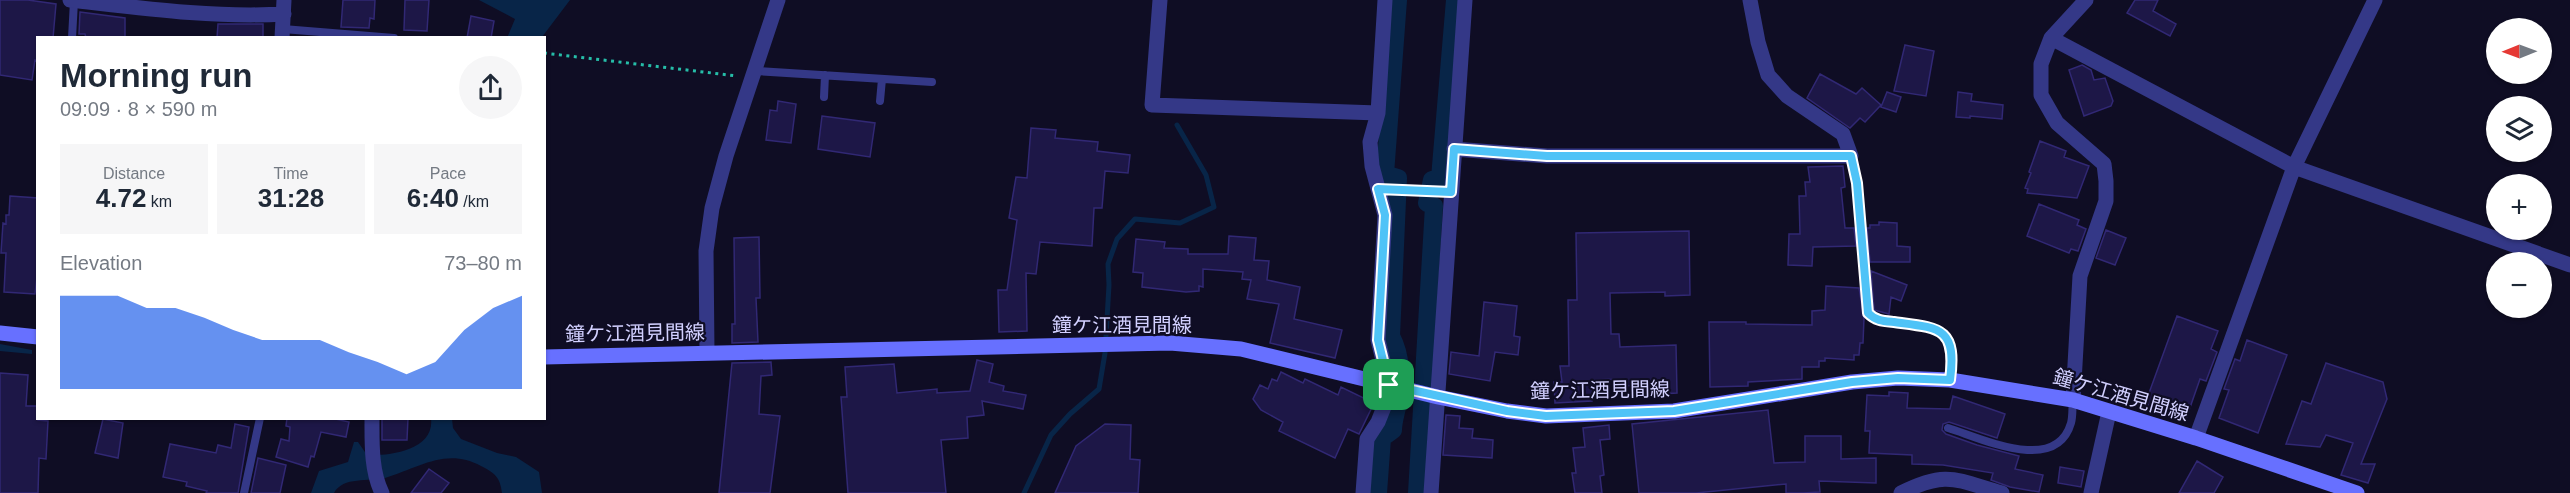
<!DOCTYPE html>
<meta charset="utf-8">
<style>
body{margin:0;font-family:Helvetica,"Noto Sans JP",sans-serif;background:#f6f6f7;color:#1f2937;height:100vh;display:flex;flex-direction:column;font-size:22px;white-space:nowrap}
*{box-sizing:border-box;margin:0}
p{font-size:20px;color:#747a83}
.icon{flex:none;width:33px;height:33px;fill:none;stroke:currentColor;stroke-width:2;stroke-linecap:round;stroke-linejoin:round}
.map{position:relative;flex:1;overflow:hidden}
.details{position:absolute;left:36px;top:36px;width:510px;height:384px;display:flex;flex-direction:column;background:#fff;border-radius:0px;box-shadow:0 2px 4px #0004}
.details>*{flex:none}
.needle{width:39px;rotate:269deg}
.tools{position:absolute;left:2486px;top:18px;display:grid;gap:12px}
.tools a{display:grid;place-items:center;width:66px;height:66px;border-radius:50%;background:#fff;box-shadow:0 2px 4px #0004;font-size:30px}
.pin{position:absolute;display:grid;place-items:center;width:51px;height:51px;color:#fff;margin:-26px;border-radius:12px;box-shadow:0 3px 9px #0006}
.round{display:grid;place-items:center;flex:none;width:63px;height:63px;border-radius:32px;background:#f6f6f7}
.overview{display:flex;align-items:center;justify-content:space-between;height:102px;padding:0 24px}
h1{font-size:33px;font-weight:600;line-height:45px}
.metrics{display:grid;grid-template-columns:repeat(3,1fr);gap:9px;height:102px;padding:6px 24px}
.metrics div{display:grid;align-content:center;border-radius:0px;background:#f6f6f7;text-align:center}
.metrics b{font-size:26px;font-weight:600}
.metrics small{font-size:16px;font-weight:400}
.metrics p{font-size:16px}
.chart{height:168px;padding:12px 24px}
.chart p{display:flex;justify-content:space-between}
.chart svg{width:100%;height:108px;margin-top:6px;fill:#2563eb;opacity:.7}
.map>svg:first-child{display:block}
.water{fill:#082548}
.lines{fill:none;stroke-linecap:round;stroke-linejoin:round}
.stream{stroke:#082548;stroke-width:5}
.canal{stroke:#082548;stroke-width:18}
.building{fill:#1d1747;stroke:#312874;stroke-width:1.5}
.path{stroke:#26bda8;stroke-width:3;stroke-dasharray:3 4.5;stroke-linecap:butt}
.lane{stroke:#343887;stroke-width:8}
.street{stroke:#343887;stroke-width:15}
.secondary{stroke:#6770ff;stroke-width:15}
.route-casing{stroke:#fff;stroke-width:12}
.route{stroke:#4fc3f7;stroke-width:8}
.labels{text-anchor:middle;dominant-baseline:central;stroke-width:4.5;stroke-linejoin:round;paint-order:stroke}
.street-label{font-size:20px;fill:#d2d0ff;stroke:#0f0d24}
</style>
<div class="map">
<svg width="2570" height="493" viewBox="0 0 2570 493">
<rect width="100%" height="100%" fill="#0f0d24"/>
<path class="water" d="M479,0H570L542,37L507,38L515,19Z
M0,344L32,350V354L0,351Z
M431,418L452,419L453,428L461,439L497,453L516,457L539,472L542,493H502C500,477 495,473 481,466C446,447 419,468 385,478C369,482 343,476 334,493H311L319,471L348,462L354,442H358L367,455C390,456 435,450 431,418Z"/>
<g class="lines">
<path class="stream" d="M1024,493L1051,435L1070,414L1099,389L1105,353L1109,285L1108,264L1117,239L1135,219L1180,223L1214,207L1206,175L1177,125"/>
<path class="canal" d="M1378,493L1382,438L1393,430C1393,420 1397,411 1398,401C1401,378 1402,357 1391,336L1398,178L1385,174L1398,0
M1417,493L1434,206L1427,203L1432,180L1440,178L1455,0"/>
</g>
<path class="building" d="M0,0H28L56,4L53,38H38V61L35,60L32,80L0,75Z
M343,0H375L374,19L370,18L369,28L341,27Z
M405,0H429L427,31L404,30Z
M2135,0H2158L2153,11L2176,24L2170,36L2127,13Z
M80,12L125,18V38H86L85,34H79Z
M471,16L494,21L491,38H467Z
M218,24H263V38H217Z
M1905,45L1934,51L1926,96L1894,91Z
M2082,65L2091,70L2094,80L2105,78L2113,101L2111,106L2084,116L2069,70Z
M1820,74L1856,94L1862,88L1881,105L1865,122L1860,118L1850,128L1807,98Z
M1887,92L1901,97L1896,112L1881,107Z
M1958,92L1972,94L1971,101L2003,105L2002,119L1970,116V118L1956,117Z
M778,101L796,104L791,143L766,140L770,110L777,111Z
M822,116L875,123L870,157L818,149Z
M1031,128L1056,130L1055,138L1098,142L1097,151L1130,155L1128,173L1105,171L1102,208H1094L1092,246L1040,242L1036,274L1026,273L1027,331L999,332L998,290H1007L1017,220L1009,218L1016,177L1027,178Z
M2040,141L2066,151L2064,157L2089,166L2077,198L2027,193L2028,189L2025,188L2031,173L2029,172Z
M1843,166L1845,187L1841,188L1845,228H1854L1856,246L1813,247L1812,266L1788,265L1789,234H1800L1799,196H1806L1805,182H1810L1808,167Z
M10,196L38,198V268L35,294L4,292L6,253H1L3,223L6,224V215H9Z
M2039,204L2079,220L2077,225L2086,229L2078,251L2071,249L2069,253L2027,236Z
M1879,222L1897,223V246L1910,247V262H1870L1867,228H1870V225H1879Z
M2106,230L2126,238L2115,265L2096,258Z
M1689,231L1690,295L1665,296V292L1610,293L1611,334H1619L1620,347L1676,345L1677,393L1643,395L1642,385L1624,386V379L1593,380L1592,401L1555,403L1554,382H1562L1560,366H1569L1568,300H1577L1576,233Z
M1229,236L1256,238L1254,260L1269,261L1267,280L1300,287L1294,319L1342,330L1335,358L1270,343L1279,304L1247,299L1251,280L1242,279L1243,272L1203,269V287L1199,286V291L1186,292L1142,287L1143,273L1133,272L1136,239L1165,242L1164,248L1188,249V254H1228Z
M759,237L760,298H756L758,342L732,343V324H735L734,238Z
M1871,271L1907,285L1901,301L1891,297L1889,314L1874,310Z
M1826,286L1859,288L1864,318L1863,343H1860L1859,355H1854V360L1825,358V361H1819V367H1802V379L1748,382V386L1710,387L1709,322H1746V324L1812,325V311L1825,310Z
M1484,302L1517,306L1514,336L1520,337L1518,355L1495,352L1490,381L1449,374L1451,352L1479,356Z
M2177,316L2218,331L2211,349L2217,352L2206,381L2200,379L2186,419L2145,404Z
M2247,340L2287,355L2258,433L2219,418L2229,390L2224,389L2235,359L2240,361Z
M977,360L993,364L989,382L1004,386L1003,391L1026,395L1023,409L982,401L984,415L967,417L968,438L941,440L946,493H848L841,397H847L845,367L894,364L897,393L937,389V393L970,391Z
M771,362L772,375L761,376L759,414L780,416L770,493H719L732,363Z
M2326,363L2383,382L2387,399L2361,464H2375L2368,483L2341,475L2353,443L2326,435L2320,447L2286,444L2302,401L2311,404Z
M1281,372L1303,383L1305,379L1338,395L1341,387L1374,403L1359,434L1348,429L1335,458L1279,431L1283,422L1261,410L1253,399L1260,385L1268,389L1272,379L1277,381Z
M0,373L28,375L26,406H38V420L48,421L46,459L39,458L38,493H0Z
M1889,392L1908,393L1907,408L1950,409L1953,396L2005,414L1997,438L1949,422L1943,424L1942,430L1946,434L1977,445L2019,456L2015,469L2043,475L2039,492L2010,487L1991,480L1993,473L1943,465L1912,464V455L1869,453L1870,431H1865L1867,395L1889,396Z
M1768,410L1774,463L1805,462V436H1841V459L1876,458V483L1819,481L1820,492L1803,493H1786V484L1696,493H1639L1632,424Z
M1446,415L1460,416L1459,428L1473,429L1472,438L1493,440L1492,458L1443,455Z
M287,418H331L349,422L346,437L321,432L314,457L311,456L308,467L276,457L281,439L289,441L290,427L286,426Z
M382,418H408L407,440H382Z
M103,419L123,423L118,458L95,453Z
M235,424L249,427L238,493H206L207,491L186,486L187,482L163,477L170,444L216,453L218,445L231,448Z
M1105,424L1131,425L1130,459L1140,460L1138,493H1055L1076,446Z
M1609,425L1610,439L1600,440L1604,475L1600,476L1602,493H1575L1572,473H1576L1573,448L1585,447L1583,428Z
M258,458L286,465L280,493H251Z
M2197,461L2223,477L2214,493H2179Z
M2060,467L2084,471L2081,487L2058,483Z
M429,469L449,483L441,493H411Z"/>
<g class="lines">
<path class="path" d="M544,53L737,76"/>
<path class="lane" d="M283,29L394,38
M72,38L74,1
M756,71L932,82
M824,97L825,75
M880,101L882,79
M1851,156L1857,183L1868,313C1876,321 1883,321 1894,322C1940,328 1957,327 1950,380
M1378,189L1451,192
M1948,428C1981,438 2056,475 2071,423C2073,416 2072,407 2073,400
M244,493L260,418"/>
<path class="street" d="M70,0C141,8 212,18 284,14
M1160,0L1152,105L1378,113
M282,38L284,0
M2051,38L2294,167L2570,265
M1454,149L1547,156H1851L1843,134L1787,96L1768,75L1758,42L1750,0
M707,352L706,251L712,208L726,156L778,0
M2073,400L2080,276L2106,201V181L2104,164L2057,123L2041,95V64L2051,38L2086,0
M372,418C372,443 371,471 382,493
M2196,438L2294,167L2375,0
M1363,493L1367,439L1378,422L1386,402L1389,385L1378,340L1385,215L1372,166L1370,142L1378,113L1385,0
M1431,493L1465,0
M1901,493C1947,470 1956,480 2002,493
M2091,493L2109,412"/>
<path class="secondary" d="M0,333L38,337
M544,357L1170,343L1241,349L1438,397L1507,411L1546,416L1674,411L1852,382L1898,378L1950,380L2073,400L2196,438L2357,493"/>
</g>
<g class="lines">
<g class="route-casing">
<path id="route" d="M1454,149L1547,156H1851L1857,183L1868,313C1876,321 1883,321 1894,322C1940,328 1957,327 1950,380L1898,378L1852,382L1674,411L1546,416L1507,411L1389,385L1378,340L1385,215L1378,189L1451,192Z"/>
</g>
<use href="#route" class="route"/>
</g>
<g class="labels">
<g class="street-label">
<text x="1122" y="325">鐘ケ江酒見間線</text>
<text transform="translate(635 333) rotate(-1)">鐘ケ江酒見間線</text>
<text transform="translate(1600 390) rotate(-1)">鐘ケ江酒見間線</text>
<text transform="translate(2121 395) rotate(16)">鐘ケ江酒見間線</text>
</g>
</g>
</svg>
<div class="tools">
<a><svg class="needle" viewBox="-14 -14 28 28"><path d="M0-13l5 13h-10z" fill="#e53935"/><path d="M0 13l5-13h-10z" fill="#747a83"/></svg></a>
<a><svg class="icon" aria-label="layers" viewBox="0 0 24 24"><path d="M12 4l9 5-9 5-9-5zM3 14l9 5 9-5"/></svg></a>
<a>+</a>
<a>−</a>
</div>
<div class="pin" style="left:1389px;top:385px;background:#1e9e55"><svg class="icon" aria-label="arrive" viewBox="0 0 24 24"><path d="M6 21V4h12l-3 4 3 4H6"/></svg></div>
<section class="details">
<div class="overview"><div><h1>Morning run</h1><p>09:09 · 8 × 590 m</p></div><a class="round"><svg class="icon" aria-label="share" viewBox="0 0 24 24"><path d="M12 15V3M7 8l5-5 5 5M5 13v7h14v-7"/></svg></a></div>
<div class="metrics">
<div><p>Distance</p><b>4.72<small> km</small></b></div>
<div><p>Time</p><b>31:28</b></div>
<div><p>Pace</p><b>6:40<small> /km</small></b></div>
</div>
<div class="chart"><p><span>Elevation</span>73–80 m</p>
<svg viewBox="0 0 160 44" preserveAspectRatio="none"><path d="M0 44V6L10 6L20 6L30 11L40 11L50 15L60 20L70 24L80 24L90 24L100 29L110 33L120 38L130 33L140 20L150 11L160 6V44z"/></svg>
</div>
</section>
</div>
